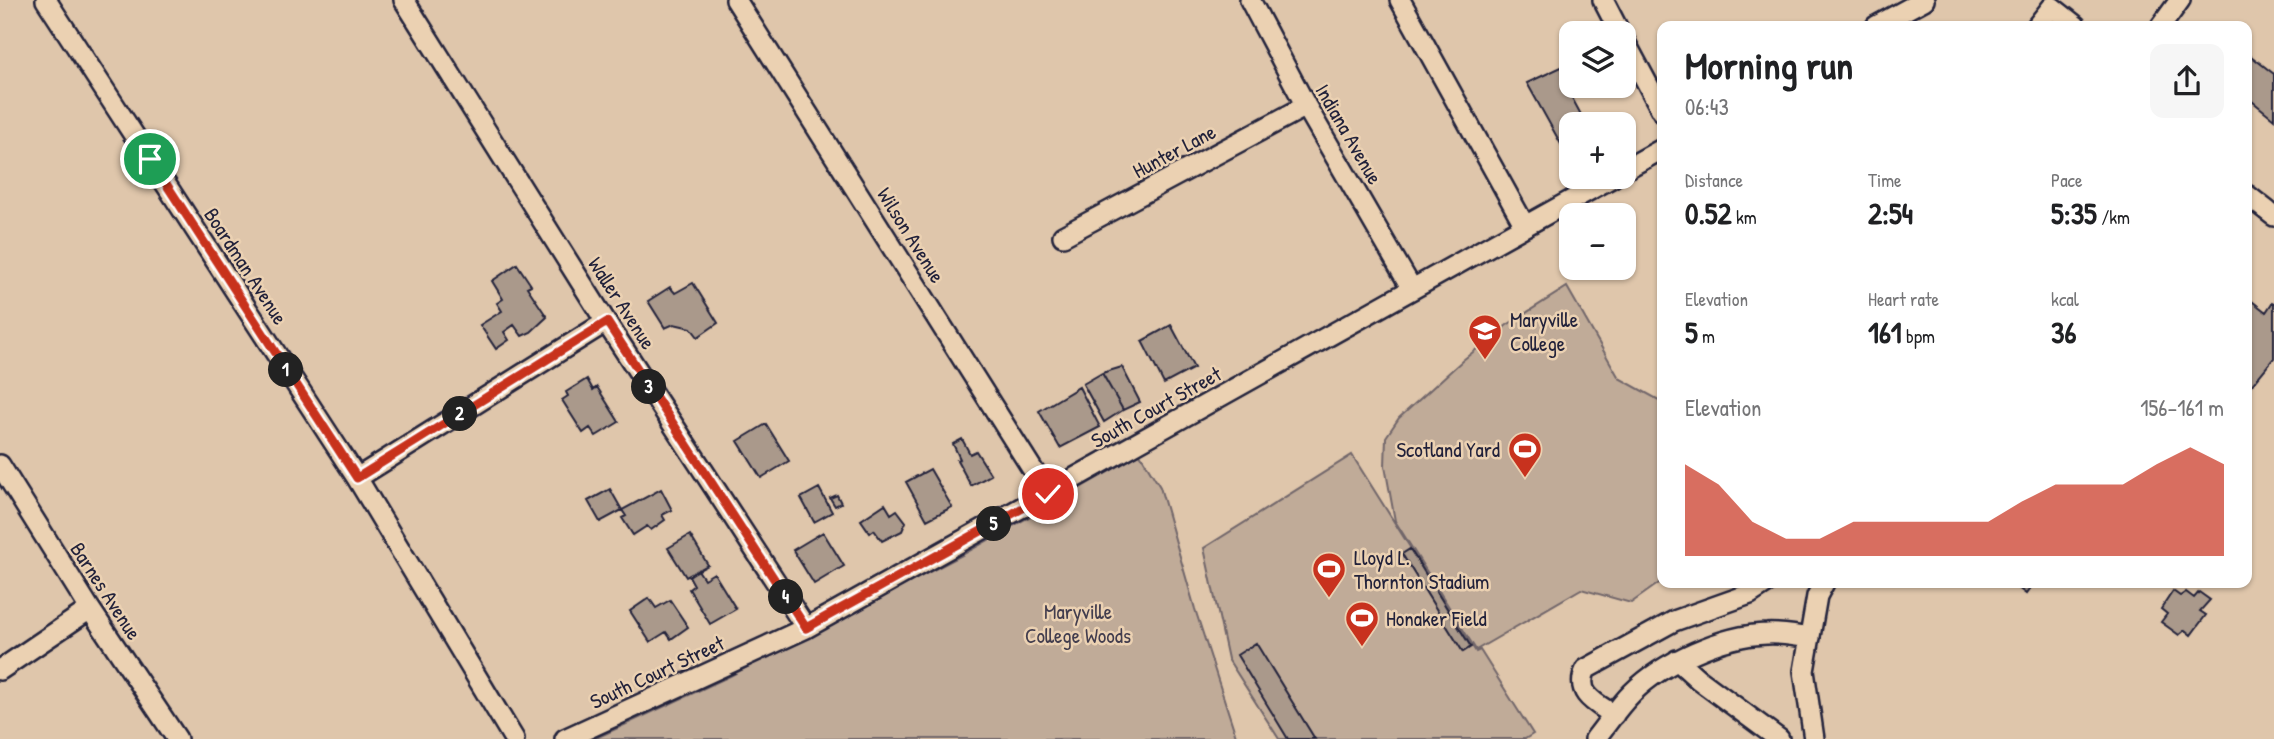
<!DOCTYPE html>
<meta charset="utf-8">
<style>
body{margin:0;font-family:"Patrick Hand",sans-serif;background:#f6f6f6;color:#202124;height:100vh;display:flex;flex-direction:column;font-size:26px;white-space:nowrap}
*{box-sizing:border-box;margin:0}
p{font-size:23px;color:#757577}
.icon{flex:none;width:38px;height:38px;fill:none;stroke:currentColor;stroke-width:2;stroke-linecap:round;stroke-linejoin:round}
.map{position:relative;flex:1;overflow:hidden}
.side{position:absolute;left:1657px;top:21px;width:595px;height:567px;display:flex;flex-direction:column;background:#fff;border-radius:14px;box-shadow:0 2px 5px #0004}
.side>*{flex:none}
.controls{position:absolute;left:1559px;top:21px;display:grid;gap:14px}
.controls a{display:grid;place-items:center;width:77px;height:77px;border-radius:14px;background:#fff;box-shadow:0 2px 5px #0004;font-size:35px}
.pin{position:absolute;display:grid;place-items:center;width:60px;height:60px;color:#fff;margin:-30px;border:4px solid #fff;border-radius:50%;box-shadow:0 2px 7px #0007}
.km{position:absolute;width:35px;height:35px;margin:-18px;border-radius:50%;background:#222;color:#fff;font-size:19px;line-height:35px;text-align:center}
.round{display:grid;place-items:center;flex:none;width:74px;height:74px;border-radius:14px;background:#f6f6f6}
.head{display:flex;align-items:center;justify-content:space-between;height:119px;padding:0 28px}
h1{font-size:38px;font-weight:700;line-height:52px}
.figures{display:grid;grid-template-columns:repeat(3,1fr);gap:10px;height:119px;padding:7px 28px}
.figures div{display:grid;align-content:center}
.figures b{font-size:30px;font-weight:700}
.figures small{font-size:19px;font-weight:400}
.figures p{font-size:19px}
.chart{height:196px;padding:14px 28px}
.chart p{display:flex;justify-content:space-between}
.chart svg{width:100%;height:126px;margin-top:7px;fill:#c8321e;opacity:.7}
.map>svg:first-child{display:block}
.green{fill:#c0ab98;stroke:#71666a;stroke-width:2}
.building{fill:#aa998b;stroke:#22223b;stroke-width:2}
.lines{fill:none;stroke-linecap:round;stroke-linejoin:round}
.minor-casing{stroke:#22223b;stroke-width:24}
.minor{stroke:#ebd1b2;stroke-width:19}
.route-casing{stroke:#fff;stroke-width:14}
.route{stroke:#c8321e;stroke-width:9}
.labels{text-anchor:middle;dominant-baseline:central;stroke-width:5;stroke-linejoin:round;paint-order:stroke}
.street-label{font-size:21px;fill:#22223b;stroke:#ebd1b2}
.poi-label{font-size:21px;fill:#22223b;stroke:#ebd1b2;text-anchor:start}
.park-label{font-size:21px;fill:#423d4e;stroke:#ebd1b2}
</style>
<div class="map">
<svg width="2274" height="739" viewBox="0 0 2274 739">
<rect width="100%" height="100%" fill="#dfc6ab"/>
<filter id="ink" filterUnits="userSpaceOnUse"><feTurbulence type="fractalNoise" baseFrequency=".0143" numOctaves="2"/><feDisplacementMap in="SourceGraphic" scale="14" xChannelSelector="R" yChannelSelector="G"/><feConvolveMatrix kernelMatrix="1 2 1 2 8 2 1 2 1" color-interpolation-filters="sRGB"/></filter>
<g filter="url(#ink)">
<path class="green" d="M1567,287L1619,378L1659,400L1662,406V581L1631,603L1581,589L1476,650L1395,521L1385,466L1386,437L1399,418L1463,360L1507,325Z
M1140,454L1160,487L1195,609L1237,739H594L730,676L962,555Z
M1352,455L1476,652L1480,650L1533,734L1525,739H1279L1228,659L1204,548Z"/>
<path class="building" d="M2247,53L2274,74V119L2247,97Z
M1572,62V86H1590L1571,96L1586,124H1572V164L1527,83Z
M517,264L531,285L527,287L547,317L531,332L522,336L514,325L504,332L509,340L496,349L480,325L502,311L497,303L503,299L492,281Z
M693,283L718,323L698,337L691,328L674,324L665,328L648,301L670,287L675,293Z
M2248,298L2266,312L2272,303L2274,304V358L2247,391Z
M1171,325L1194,368L1164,384L1142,341Z
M1122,367L1140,402L1123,410L1102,373Z
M1102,373L1123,410L1104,422L1083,384Z
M587,379L593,390L597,387L619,422L596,436L590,428L583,433L562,400L568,396L566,392Z
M1079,387L1100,427L1060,448L1039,411Z
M766,424L789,461L761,478L738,441Z
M962,439L970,454L976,451L991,475L971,486L957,460L960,459L953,444Z
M930,469L952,507L927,520L906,482Z
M819,488L832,512L814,522L801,498Z
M610,489L622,510L600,522L588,501Z
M661,489L672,510L662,515L665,520L651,530L647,526L633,535L622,518L626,516L622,510Z
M837,495L841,503L835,506L830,498Z
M885,504L891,514L897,510L906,522L902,531L882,541L874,530L870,533L861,520Z
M823,532L844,566L814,584L793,550Z
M690,535L708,565L686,577L668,548Z
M1410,549L1471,647L1463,652L1402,554Z
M698,570L704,579L714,573L736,609L710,624L689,589L694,585L689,576Z
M2012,583H2034L2026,594Z
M2173,591L2180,596L2186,592L2194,598L2199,592L2210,600L2200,611L2206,615L2191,635L2185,630L2179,635L2161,622L2167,614L2161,609Z
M649,598L656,608L670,600L688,627L671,639L666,632L650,642L630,611Z
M1256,643L1315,739H1288L1237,655Z"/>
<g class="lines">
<g class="minor-casing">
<path id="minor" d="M46,0L357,478L514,739
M404,0L606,322L806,628
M736,0L1048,494
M1250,0L1306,106L1412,289
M1400,0L1525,226
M1603,0L1620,33
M1876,26L1924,0
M2037,26L2052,7L2076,26
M2161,26L2180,0
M1624,40L1662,111
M1624,170L1662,149
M2247,195L2274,216
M1063,236L1306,106
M0,465L90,609L177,739
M357,478L606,322
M1677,660L1698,679L1779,739
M0,670L90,609
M1614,715C1596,703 1574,694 1586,669L1674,621L1750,594L1767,583
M565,739L806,628L1613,177
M1595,739C1607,724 1618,707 1632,693C1663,662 1723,635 1767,634C1781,633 1796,636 1810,638
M1814,739L1804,671L1817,596L1824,583"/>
</g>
<use href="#minor" class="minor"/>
</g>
</g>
<g class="lines" filter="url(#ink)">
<g class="route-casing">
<path id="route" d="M150,159L357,478L607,322L806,628L1048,494"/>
</g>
<use href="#route" class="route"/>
</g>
<defs>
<g id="university-pin" transform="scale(1.75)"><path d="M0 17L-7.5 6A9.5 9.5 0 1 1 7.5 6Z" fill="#c8321e" stroke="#ebd1b2"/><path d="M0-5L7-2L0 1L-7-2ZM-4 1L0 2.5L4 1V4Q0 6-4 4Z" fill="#fff"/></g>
<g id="stadium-pin" transform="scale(1.75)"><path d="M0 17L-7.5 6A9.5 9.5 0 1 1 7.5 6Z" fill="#c8321e" stroke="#ebd1b2"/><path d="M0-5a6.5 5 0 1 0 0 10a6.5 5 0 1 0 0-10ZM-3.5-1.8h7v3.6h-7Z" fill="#fff"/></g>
</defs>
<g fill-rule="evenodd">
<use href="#university-pin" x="1485" y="331"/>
<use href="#stadium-pin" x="1525" y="449"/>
<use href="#stadium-pin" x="1329" y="569"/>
<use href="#stadium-pin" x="1362" y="618"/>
</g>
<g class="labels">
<g class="street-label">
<text transform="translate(1349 134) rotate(60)">Indiana Avenue</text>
<text transform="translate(1174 151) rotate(-28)">Hunter Lane</text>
<text transform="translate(911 235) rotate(58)">Wilson Avenue</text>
<text transform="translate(246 266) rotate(57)">Boardman Avenue</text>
<text transform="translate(622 303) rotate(57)">Waller Avenue</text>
<text transform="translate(1156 407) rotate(-29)">South Court Street</text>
<text transform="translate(106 591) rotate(57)">Barnes Avenue</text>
<text transform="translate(657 672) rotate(-25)">South Court Street</text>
</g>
<g class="poi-label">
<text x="1510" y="319">Maryville<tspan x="1510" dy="24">College</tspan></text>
<text x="1500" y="449" text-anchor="end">Scotland Yard</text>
<text x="1354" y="557">Lloyd L.<tspan x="1354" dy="24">Thornton Stadium</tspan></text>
<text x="1386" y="618">Honaker Field</text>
</g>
<g class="park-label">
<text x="1078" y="611">Maryville<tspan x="1078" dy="24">College Woods</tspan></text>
</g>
</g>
</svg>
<div class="controls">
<a><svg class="icon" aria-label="layers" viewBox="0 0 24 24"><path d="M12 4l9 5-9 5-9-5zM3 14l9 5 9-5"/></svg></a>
<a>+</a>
<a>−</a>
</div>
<div class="pin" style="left:150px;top:159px;background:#1e9e55"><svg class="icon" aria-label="arrive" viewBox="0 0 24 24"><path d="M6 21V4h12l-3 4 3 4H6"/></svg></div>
<div class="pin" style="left:1048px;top:494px;background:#d93025"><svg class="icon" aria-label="check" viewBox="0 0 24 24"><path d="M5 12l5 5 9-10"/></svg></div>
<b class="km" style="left:286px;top:370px">1</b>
<b class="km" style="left:460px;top:414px">2</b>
<b class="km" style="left:649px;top:387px">3</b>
<b class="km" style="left:786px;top:597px">4</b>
<b class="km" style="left:994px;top:524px">5</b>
<section class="side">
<div class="head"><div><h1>Morning run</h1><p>06:43</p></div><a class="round"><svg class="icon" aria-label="share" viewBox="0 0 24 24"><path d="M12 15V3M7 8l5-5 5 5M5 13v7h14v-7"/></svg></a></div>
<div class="figures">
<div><p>Distance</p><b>0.52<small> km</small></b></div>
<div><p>Time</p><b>2:54</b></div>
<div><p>Pace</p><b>5:35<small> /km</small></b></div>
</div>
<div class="figures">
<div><p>Elevation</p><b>5<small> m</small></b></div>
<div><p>Heart rate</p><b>161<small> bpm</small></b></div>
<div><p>kcal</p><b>36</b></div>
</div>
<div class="chart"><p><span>Elevation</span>156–161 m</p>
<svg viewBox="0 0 160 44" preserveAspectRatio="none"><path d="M0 44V12L10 19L20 32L30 38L40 38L50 32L60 32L70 32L80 32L90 32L100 25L110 19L120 19L130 19L140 12L150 6L160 12V44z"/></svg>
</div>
</section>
</div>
